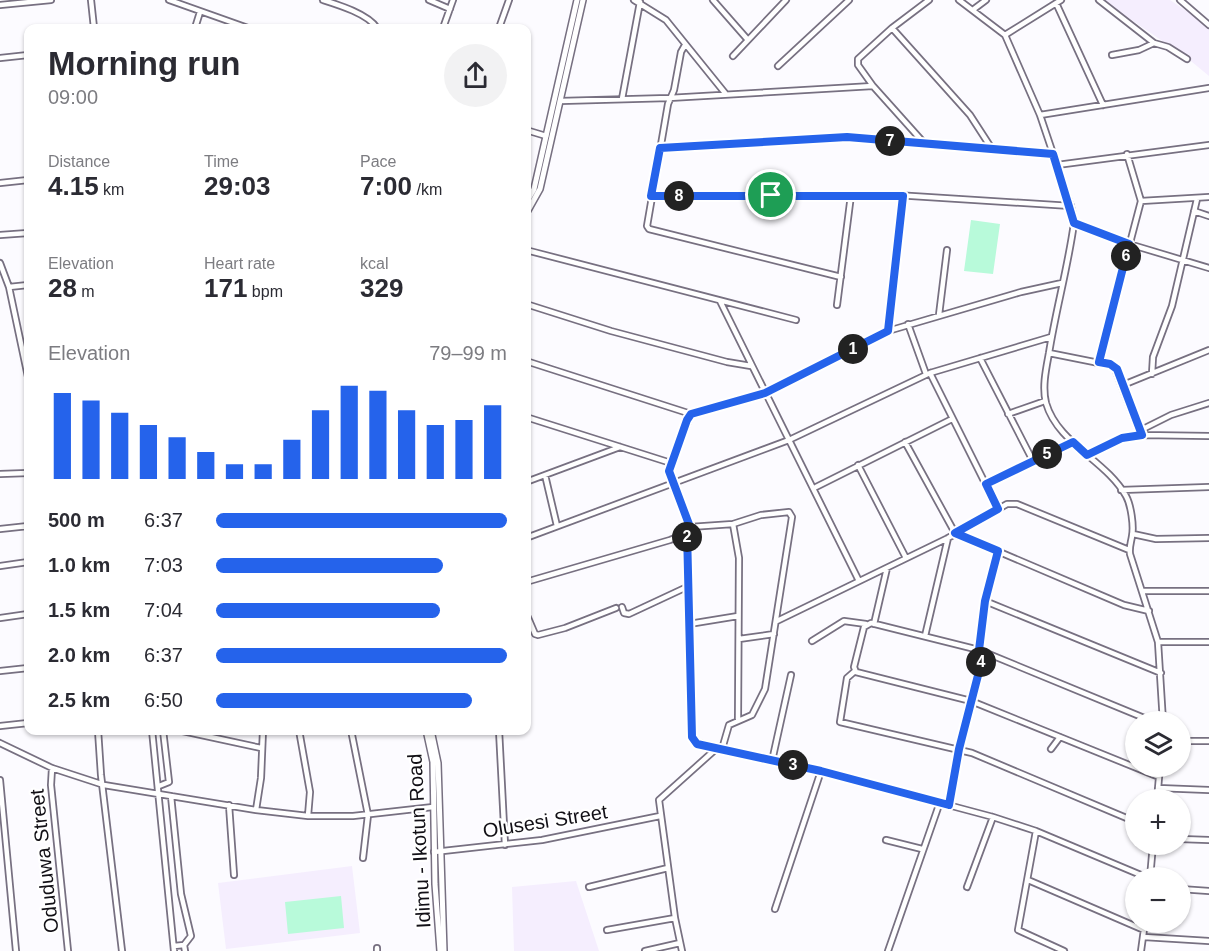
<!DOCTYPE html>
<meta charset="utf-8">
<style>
body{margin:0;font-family:Helvetica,sans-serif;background:#f2f2f3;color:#2b2b33;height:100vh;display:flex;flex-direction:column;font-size:22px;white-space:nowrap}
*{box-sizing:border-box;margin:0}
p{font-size:20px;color:#7c7c81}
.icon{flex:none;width:33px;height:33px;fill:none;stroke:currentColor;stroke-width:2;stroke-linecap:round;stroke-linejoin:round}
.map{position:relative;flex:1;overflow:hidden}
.details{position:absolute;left:24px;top:24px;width:507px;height:711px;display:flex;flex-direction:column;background:#fff;border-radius:12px;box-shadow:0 2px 4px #0004}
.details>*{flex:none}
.buttons{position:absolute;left:1125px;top:711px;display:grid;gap:12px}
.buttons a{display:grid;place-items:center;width:66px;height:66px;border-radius:50%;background:#fff;box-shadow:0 2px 4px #0004;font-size:30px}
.pin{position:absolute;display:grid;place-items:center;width:51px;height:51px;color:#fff;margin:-26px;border:3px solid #fff;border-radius:50%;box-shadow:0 2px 6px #0007}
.km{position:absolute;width:30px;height:30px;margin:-15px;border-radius:50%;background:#222;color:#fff;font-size:16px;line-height:30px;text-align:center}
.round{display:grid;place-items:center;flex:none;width:63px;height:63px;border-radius:32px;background:#f2f2f3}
.headline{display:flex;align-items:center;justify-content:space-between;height:102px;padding:0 24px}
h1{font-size:33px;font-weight:600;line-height:45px}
.figures{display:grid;grid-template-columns:repeat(3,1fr);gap:9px;height:102px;padding:6px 24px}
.figures div{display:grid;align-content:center}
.figures b{font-size:26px;font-weight:600}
.figures small{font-size:16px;font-weight:400}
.figures p{font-size:16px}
.chart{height:168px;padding:12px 24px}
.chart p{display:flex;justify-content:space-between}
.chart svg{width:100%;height:108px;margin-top:6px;stroke:#2563eb;stroke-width:6}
ul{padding:0 24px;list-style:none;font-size:20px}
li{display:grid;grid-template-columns:96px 72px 1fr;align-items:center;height:45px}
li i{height:15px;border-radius:8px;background:#2563eb}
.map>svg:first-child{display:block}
.built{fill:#f5eefe}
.green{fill:#b8fada}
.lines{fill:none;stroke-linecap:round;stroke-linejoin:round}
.minor-casing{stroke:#777081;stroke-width:8}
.major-casing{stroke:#777081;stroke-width:8}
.minor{stroke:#fff;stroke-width:4.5}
.major{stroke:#fff;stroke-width:5}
.route-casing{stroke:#fff;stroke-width:12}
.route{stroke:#2563eb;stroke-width:8}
.labels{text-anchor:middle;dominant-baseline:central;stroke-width:4.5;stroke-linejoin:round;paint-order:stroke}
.street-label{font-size:20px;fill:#121016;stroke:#fff}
</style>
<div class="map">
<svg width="1209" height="951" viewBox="0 0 1209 951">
<rect width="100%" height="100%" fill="#fcfbff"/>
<path class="built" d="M1102,0H1170L1209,26V76L1186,57Z
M352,866L360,933L226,949L218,883Z
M576,881L599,951H514L512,887Z"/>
<path class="green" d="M971,220L1000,224L993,274L964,271Z
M341,896L344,928L288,934L285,902Z"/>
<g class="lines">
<g class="minor-casing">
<path id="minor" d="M91,0L94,28
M169,0L248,28
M323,0C339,5 368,14 377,28
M429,0L450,9
M634,0L666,20L725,93
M713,0L748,40
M959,0L1005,35L1040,115L1072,210L1074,223C1068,267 1056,309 1049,353C1046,369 1042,387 1046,403C1058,444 1106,460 1126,496C1131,505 1134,526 1132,536C1131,543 1129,547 1130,554L1158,642L1163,722
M1099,0L1154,43L1139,50L1112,55
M1180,0L1209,25
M1056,3L1103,105
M0,5L51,0
M974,9L986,0
M195,28L200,12
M443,28L453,0
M499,28L509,0
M892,28L970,115L992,149
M1005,35L1061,0
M1154,43L1168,47L1187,59
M685,45L681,52L674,90L668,104L647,226L649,229L841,277
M733,56L786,0
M0,58L28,55
M778,66L849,0
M873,86L858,65V59L892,28L929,0
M622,99L640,2
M560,101L669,98L873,86L924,143
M1040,115L1209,88
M526,130L546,136
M660,148L847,137L1053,154
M1057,165L1209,145
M0,183L28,180
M651,196L880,194L1071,206
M1141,201L1209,197
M1194,211L1209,216
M1074,223L1129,244L1209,268
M0,235L28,233
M526,250L796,320
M0,263L9,287L28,377
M9,287L28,285
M720,301L859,581
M526,304L611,331L727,362L751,366
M837,305L851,195
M939,315L947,250
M908,324L926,374
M888,331L904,196
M1049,353L1114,366L1139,431
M980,358L1033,461
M526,361L691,414
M1099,361L1141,201L1127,154
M930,373L998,509
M1152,374L1153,357L1172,306L1197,199
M1123,385L1209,350
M1008,414L1045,401
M526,417L671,463
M1142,435L1209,436
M905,442L955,533L1124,605L1149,611
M1087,455L1122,438L1142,435L1139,431L1171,415L1209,403
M858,465L906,558
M0,474L28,473
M545,475L557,526
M526,482L620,447
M986,484L1073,442
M816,487L952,419
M1121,490L1209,487
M733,524L739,558L738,719
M28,526V541
M690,527L733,524L761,515L789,512L792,517L765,689L752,715L729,725L722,749
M0,529L28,526
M687,531L692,737L694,742L821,771L993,817L1036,831L1148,878
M1133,534L1156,539L1209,538
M526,538L789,440L930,373L1051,337
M0,566L28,562
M526,582L670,540L682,535L690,527C685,508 671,490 669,471L691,414L765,393L888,331L1021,292L1062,283
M1143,591H1209
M985,601L1161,673
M622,607L624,613L629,614L689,586
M526,613L535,634L538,635L565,628L616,608
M0,618L28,614
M777,621L948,538L1007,504H1017L1129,550
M689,624L738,616
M874,624L887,568
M925,636L948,538
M739,639L774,634
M812,641L844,621L866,624
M1158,642H1209
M979,650L985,601L998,551
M0,671L28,668
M855,671L847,678L840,722L972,753L1136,822
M1154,722L979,650L871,623L864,627L854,667L856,672L971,701L1159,777
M0,726L28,723
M98,730L101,775L122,951
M152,730L174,951
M178,730L261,748
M299,730L310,792L308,816
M351,730L368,815L363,858
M499,730L505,845
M1180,741H1209
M0,743L52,768L104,785L256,810L308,816H353L433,807
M1051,749L1060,737
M772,761L791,675
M52,768L51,785L68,951
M0,780L16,951
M159,786L169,782L163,730
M1158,788L1209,790
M171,796L181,894L191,936L184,945
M1157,800L1160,766
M229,805L234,875
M949,805L959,749L984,652
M256,810L261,778L263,730
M1036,831L1018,930L1064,951
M1180,839L1209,840
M886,840L922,849
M434,852L542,840L660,816
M1150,878L1153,844
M1028,880L1144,930
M589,887L668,868
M967,887L993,817
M1180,889L1209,891
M775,909L821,771
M607,930L675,918
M1144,937L1209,941
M174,946L184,945L185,951
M377,948V951
M645,951L680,943
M682,951L675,918L659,800L717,748
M888,951L940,802
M1141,951L1145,922"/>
</g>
<g class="major-casing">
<path id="major" d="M526,203L534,189L577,0
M526,214L540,189L583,0
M426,730L433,762L435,884L440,951
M431,730L438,763L444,951"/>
</g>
<use href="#minor" class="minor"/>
<use href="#major" class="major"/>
</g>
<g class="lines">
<g class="route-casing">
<path id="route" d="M847,137L1053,154L1074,223L1129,244L1099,362L1110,364L1117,369L1142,435L1122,438L1087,455L1073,442L986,484L998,509L955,533L998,551L985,601L979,650L984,652L959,749L949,805L821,771L697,744L692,737L687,531L690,527L669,471L687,420L691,414L765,393L888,331L903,196H651L660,148Z"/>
</g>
<use href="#route" class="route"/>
</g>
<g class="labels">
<g class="street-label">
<text transform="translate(545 821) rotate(-9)">Olusesi Street</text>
<text transform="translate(419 841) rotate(-93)">Idimu - Ikotun Road</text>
<text transform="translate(44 861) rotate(-96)">Oduduwa Street</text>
</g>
</g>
</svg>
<div class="buttons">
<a><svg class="icon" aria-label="layers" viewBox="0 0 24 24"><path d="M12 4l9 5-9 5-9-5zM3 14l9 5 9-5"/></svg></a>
<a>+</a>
<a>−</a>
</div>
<div class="pin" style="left:771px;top:195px;background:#1e9e55"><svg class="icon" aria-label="arrive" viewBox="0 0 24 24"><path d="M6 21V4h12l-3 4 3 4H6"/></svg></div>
<b class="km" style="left:853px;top:349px">1</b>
<b class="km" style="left:687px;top:537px">2</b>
<b class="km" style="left:793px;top:765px">3</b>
<b class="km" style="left:981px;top:662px">4</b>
<b class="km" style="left:1047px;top:454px">5</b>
<b class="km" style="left:1126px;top:256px">6</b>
<b class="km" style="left:890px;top:141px">7</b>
<b class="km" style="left:679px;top:196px">8</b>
<section class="details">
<div class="headline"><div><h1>Morning run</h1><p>09:00</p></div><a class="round"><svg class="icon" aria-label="share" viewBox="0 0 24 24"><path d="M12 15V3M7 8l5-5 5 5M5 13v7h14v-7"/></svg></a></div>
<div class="figures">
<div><p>Distance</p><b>4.15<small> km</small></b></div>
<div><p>Time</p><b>29:03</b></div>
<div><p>Pace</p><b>7:00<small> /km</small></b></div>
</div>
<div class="figures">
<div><p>Elevation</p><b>28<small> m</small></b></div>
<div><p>Heart rate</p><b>171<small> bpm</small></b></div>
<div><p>kcal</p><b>329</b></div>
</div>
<div class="chart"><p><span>Elevation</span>79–99 m</p>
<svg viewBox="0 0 160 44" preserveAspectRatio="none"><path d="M5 44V9M15 44V12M25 44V17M35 44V22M45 44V27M55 44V33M65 44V38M75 44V38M85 44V28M95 44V16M105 44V6M115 44V8M125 44V16M135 44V22M145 44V20M155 44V14"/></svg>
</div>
<ul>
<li><b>500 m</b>6:37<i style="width:100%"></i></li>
<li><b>1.0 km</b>7:03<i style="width:78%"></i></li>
<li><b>1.5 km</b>7:04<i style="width:77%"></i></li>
<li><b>2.0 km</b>6:37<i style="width:100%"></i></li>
<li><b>2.5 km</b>6:50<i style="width:88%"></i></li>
</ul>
</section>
</div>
